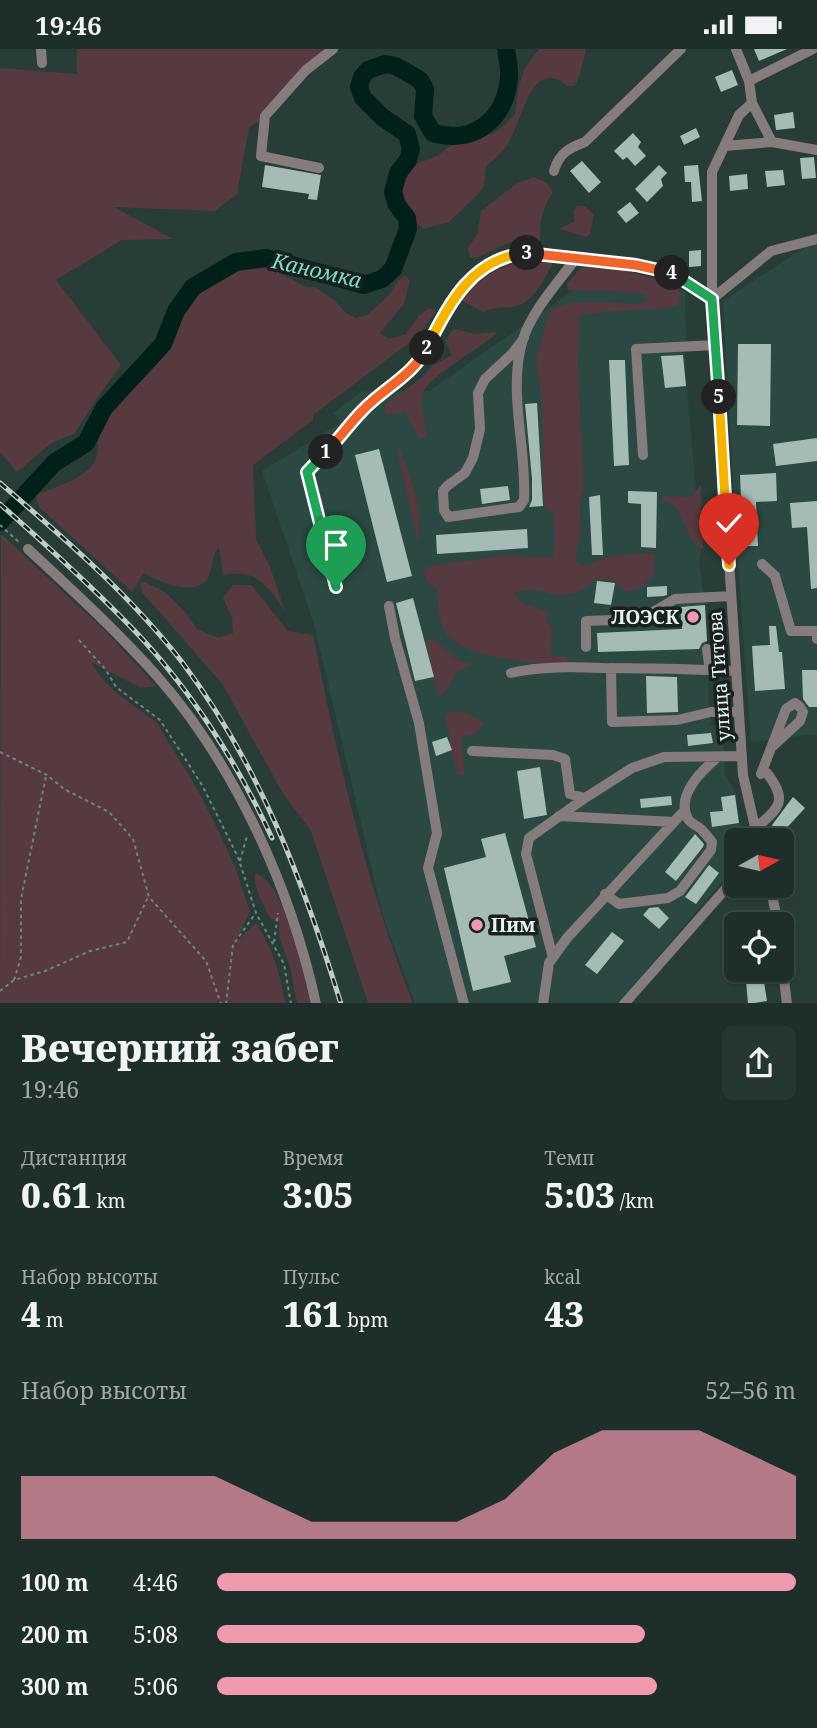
<!DOCTYPE html>
<html lang="ru">
<meta charset="utf-8">
<style>
body{margin:0;font-family:"Noto Serif",serif;background:#263632;color:#f1f3f6;height:100vh;display:flex;flex-direction:column;font-size:26px;white-space:nowrap}
*{box-sizing:border-box;margin:0}
p{font-size:23px;color:#a1a8a8}
.icon{flex:none;width:38px;height:38px;fill:none;stroke:currentColor;stroke-width:2;stroke-linecap:round;stroke-linejoin:round}
.map{position:relative;height:954px;overflow:hidden}
.panel{display:flex;flex-direction:column;background:#1e2e2a;flex:1}
.panel>*{flex:none}
.needle{width:46px;rotate:82deg}
.tools{position:absolute;left:724px;top:779px;display:grid;gap:14px}
.tools a{display:grid;place-items:center;width:70px;height:70px;border-radius:10px;background:#1e2e2a;box-shadow:0 2px 5px #0004,0 0 0 2px #3c4a47;font-size:35px}
.pin{position:absolute;display:grid;place-items:center;width:60px;height:60px;color:#fff;margin:-72px -30px;border-radius:50% 50% 50% 0;rotate:-45deg;box-shadow:0 0 7px #0007}
.pin .icon{rotate:45deg}
.km{position:absolute;width:35px;height:35px;margin:-18px;border-radius:50%;background:#222;color:#fff;font-size:19px;line-height:35px;text-align:center}
.round{display:grid;place-items:center;flex:none;width:74px;height:74px;border-radius:10px;background:#263632}
.overview{display:flex;align-items:center;justify-content:space-between;height:119px;padding:0 21px}
h1{font-size:38px;font-weight:800;line-height:52px}
.stats{display:grid;grid-template-columns:repeat(3,1fr);gap:10px;height:119px;padding:7px 21px}
.stats div{display:grid;align-content:center}
.stats b{font-size:35px;font-weight:800}
.stats small{font-size:19px;font-weight:400}
.stats p{font-size:19px}
.chart{height:196px;padding:14px 21px}
.chart p{display:flex;justify-content:space-between}
.chart svg{width:100%;height:126px;margin-top:7px;fill:#f29aad;opacity:.7}
ul{padding:0 21px;list-style:none;font-size:23px}
li{display:grid;grid-template-columns:112px 84px 1fr;align-items:center;height:52px}
li i{height:18px;border-radius:9px;background:#f29aad}
.status{display:flex;justify-content:space-between;align-items:center;height:49px;padding:0 35px;background:#1e2e2a;direction:ltr}
.status svg{height:19px;fill:currentColor}
.map>svg:first-child{display:block}
.built{fill:#2b4842}
.green{fill:#563a40}
.lines{fill:none;stroke-linecap:round;stroke-linejoin:round}
.river{stroke:#02201a;stroke-width:18}
.building{fill:#a5bcb6}
.path{stroke:#72847f;stroke-width:2;stroke-dasharray:3.5 3.5;stroke-linecap:butt}
.minor{stroke:#867c7e;stroke-width:10}
.rail-casing{stroke:#bfcdc9;stroke-width:5}
.rail{stroke:#18211f;stroke-width:2.5;stroke-dasharray:8;stroke-linecap:butt}
.split-1-casing{stroke:#fff;stroke-width:14}
.split-2-casing{stroke:#fff;stroke-width:14}
.split-3-casing{stroke:#fff;stroke-width:14}
.split-4-casing{stroke:#fff;stroke-width:14}
.split-5-casing{stroke:#fff;stroke-width:14}
.split-6-casing{stroke:#fff;stroke-width:14}
.split-1{stroke:#22a559;stroke-width:9}
.split-2{stroke:#f0652b;stroke-width:9}
.split-3{stroke:#f5b400;stroke-width:9}
.split-4{stroke:#f0652b;stroke-width:9}
.split-5{stroke:#22a559;stroke-width:9}
.split-6{stroke:#f5b400;stroke-width:9}
.poi-dot{fill:#f29aad;stroke:#18211f;stroke-width:2.5}
.labels{text-anchor:middle;dominant-baseline:central;stroke-width:7;stroke-linejoin:round;paint-order:stroke}
.poi-label{font-size:19px;font-weight:bold;fill:#e7f4f0;stroke:#18211f;text-anchor:end}
.street-label{font-size:19px;fill:#e7f4f0;stroke:#18211f}
.water-label{font-size:21px;font-style:italic;fill:#7edbc5;stroke:#18211f}
</style>
<div class="status"><b>19:46</b><svg viewBox="0 0 49 12"><path d="M0 12V9h3v3zM5 12V6h3v6zM10 12V3h3v9zM15 12V0h3v12zM26 1h20v11H26zM47 4h2v5h-2z"/></svg></div>
<div class="map">
<svg width="817" height="955" viewBox="0 0 817 955">
<rect width="100%" height="100%" fill="#283d38"/>
<path class="built" d="M813,193H817V685L751,693L737,502L723,252Z
M581,236L685,242L686,290L684,301L701,506L699,512L705,555L710,677L723,676L725,725L736,745L741,791H737V815L618,954H415L383,867L314,575L262,422L340,374L337,367L332,365L362,342H429Z"/>
<path class="green" d="M77,0H333L265,67L249,79L237,145L215,162L114,158L173,190L122,191L56,231L121,316L97,349L75,384L50,395L17,423L0,403V19L77,25Z
M539,0H586L580,25L575,37H567C530,5 521,79 506,98C501,105 493,111 486,117L484,136L480,143L449,173L423,180L402,160L399,140L416,115L437,107L450,97L494,84L505,76L515,65L519,37L525,19Z
M534,128L547,134L553,143C543,157 539,174 540,192L518,190L476,209L470,208L468,199L477,186L481,162L517,134Z
M577,157H585L594,166L590,184L587,188L559,180L575,172L573,163Z
M550,210L553,214C546,227 536,248 522,255C510,260 495,257 483,263L461,251C493,218 504,213 550,210Z
M250,215L271,219L305,238H315L335,252L346,264L356,269L367,266L389,246L398,232L405,226L410,232L404,255L380,284L389,290L406,285L419,267L429,259L436,262L417,288L313,366V371L253,416L256,490L270,518L285,562C266,536 259,520 223,526L219,498C210,509 214,519 207,530C197,548 157,533 144,524L132,543L38,457L36,446C53,439 76,432 89,420C103,407 95,390 100,374C110,342 151,318 169,291C179,276 174,262 190,248C208,232 226,222 250,215Z
M582,218L617,220L679,236L680,252L675,258C643,262 610,260 579,267L578,317L584,441L580,455L581,481L575,511L583,517L612,507L654,504V526L639,540L625,542L616,533L595,530C560,566 541,529 514,545L521,553L549,563C545,570 547,573 552,579L551,607L567,608L568,614C539,617 461,609 445,583C438,571 438,554 437,541L426,531L424,520L431,517L507,506L552,509L555,490L554,464L544,458L542,356L536,309L549,264C564,246 617,255 639,255L648,251L646,247L634,243L568,241L567,234Z
M454,280L476,285L494,283L497,284C481,299 427,328 423,344C419,357 426,374 427,388L419,390L405,363L386,366L385,356L424,327L432,317L452,306L445,291Z
M397,401H400C412,430 424,463 418,494Z
M701,436V443L703,500C687,492 685,471 675,458C671,454 665,452 660,450L664,447L690,448Z
M1,485L106,583L157,638H139L91,613L103,631L118,645L157,674L196,738L217,779L236,820L250,863L235,894L256,874C273,900 280,924 285,954H0Z
M140,533H145L165,543L187,565L197,580L218,589L233,584L232,569L223,549L233,536H251L288,582L313,586C338,711 366,836 413,954H368L311,782L282,743L223,636L142,543Z
M432,589L459,612L473,615L457,623L443,645L438,647L426,592Z
M453,662L467,664L484,674L475,686H465L461,690L465,727L457,725L445,666Z
M255,824C286,834 303,925 311,954H297L291,921L279,887V873L272,872C265,858 253,840 255,824Z"/>
<g class="lines">
<path class="river" d="M0,473L54,414L86,394L104,359L163,295L176,262L193,238L236,213L266,209L364,236L382,230L393,220L408,180L407,169L397,156L393,143L398,124L408,111L411,100L407,85L382,68L363,49L359,38L362,28L368,21L385,15L396,17L420,31L425,40L423,67L433,84C474,96 506,70 509,28C510,19 507,9 506,0"/>
</g>
<path class="building" d="M754,0H787L759,12Z
M732,21L738,36L721,43L715,28Z
M793,63L795,79L776,81L774,66Z
M696,79L700,88L684,96L680,87Z
M633,84L641,93L638,98L646,107L635,117L627,108L623,111L614,102Z
M814,108L816,129L802,130L800,109Z
M582,112L601,133L589,144L570,122Z
M265,116L321,126L317,151L308,150L309,145L262,138Z
M659,116L667,124L661,130L663,137L647,153L635,140Z
M698,116L702,152L692,153L691,133H685L684,117Z
M783,121L785,136L767,138L765,122Z
M747,125L748,140L730,142L729,127Z
M630,153L639,164L626,174L617,163Z
M701,201V217L689,218V202Z
M738,295H771L770,377L737,376Z
M683,306L686,337L665,339L661,307Z
M609,311H625L629,416L614,417Z
M537,354L543,457L529,458L532,451V430L525,355Z
M817,389V412L776,417L773,395Z
M379,400L412,527L387,533L355,406Z
M776,424L777,452L756,453L758,497H743L740,426Z
M508,437L510,451L482,455L480,440Z
M628,442L657,443L656,499L641,498V455L628,454Z
M600,446L603,506H592L589,448Z
M817,452V539L811,540L807,478L792,479L790,454Z
M527,480L528,499L437,505L436,486Z
M597,532L615,534L611,556L594,554Z
M667,537V546L664,547L647,548V538Z
M413,549L434,628L415,632L396,554Z
M705,556L707,592L702,594L699,600L598,603L597,584L682,580L680,558Z
M769,577H776L779,603H782L785,640L755,642L752,597L770,596Z
M802,621H817V658H809L803,650Z
M646,627L677,628L678,663L647,664Z
M711,684L713,694L688,697L687,686Z
M447,688L452,701L436,707L432,693Z
M540,718L547,766L524,770L517,722Z
M735,746L739,774L712,778L710,763L723,762L721,748Z
M671,747L672,756L641,759L640,750Z
M793,748L805,759L781,785L772,776Z
M505,784L536,898L504,907L511,933L473,942L444,819L486,808L481,790Z
M695,785L704,795L703,798L676,832L665,823Z
M709,816L719,824L696,855L685,848Z
M658,858L669,869L659,880L643,866L649,859Z
M612,883L624,892L597,925L585,916Z
M745,920H762L767,952L748,955Z"/>
<g class="lines">
<path class="path" d="M0,476L20,494
M79,591L106,621L116,638L160,671L202,736L238,808L256,864L284,915L291,955
M0,703L47,726L64,740L109,763L133,790L149,848L206,912L221,955
M240,812L247,787
M274,893L278,864
M14,931L21,908V850L46,727
M0,942L14,931L45,922L90,902L127,893L148,848
M226,955L233,896L255,865"/>
<path class="minor" d="M41,0L42,14
M736,0L749,32L752,54L739,66L712,123V250L743,726L758,791
M749,32L813,0
M772,93L817,101
M725,97L772,93L752,54
M319,119L261,107L265,67L306,21L333,0
M554,122C559,104 569,99 585,93L681,0
M712,250L771,202L817,190
M524,289L512,305L485,330L478,344L480,380L473,409L465,424L447,437L443,442L444,461L448,468L519,458L524,451C527,398 507,342 523,290C533,260 558,234 576,209
M643,406L636,300L716,296
M28,500C72,541 117,582 157,627C235,716 291,839 316,955
M762,515L775,527L791,582H817V590
M336,538L307,423C319,410 333,398 344,385C351,377 356,367 364,360C380,345 399,334 413,318C427,303 432,285 442,267C461,231 491,206 533,203L636,216L671,223L712,250
M389,557L395,589L419,674L437,784L428,819L464,955
M586,598V572L641,570L675,550L731,547
M707,600L709,615
M611,619L612,673L677,671L711,663H739
M511,624C541,617 573,618 604,619C648,619 692,620 736,622
M472,702L553,706L565,710L570,745L585,749L632,719L664,708L742,707
M761,725L786,660L795,654L800,658L803,663L800,672L773,697
M559,767L674,773
M756,779C780,758 788,752 767,724
M770,836L778,875
M605,845L619,855L668,849L680,842L711,801L712,793C709,789 705,784 701,780C697,776 691,775 688,770C675,747 702,721 718,708
M553,909L526,805L529,789L585,749
M782,914L787,955
M543,955L549,914L567,889L685,761
M624,955L737,827"/>
<g class="rail-casing">
<path id="rail" d="M0,434C64,489 130,546 182,613C260,717 303,832 341,955
M0,455C44,494 88,534 129,576C188,636 237,713 272,789"/>
</g>
<use href="#rail" class="rail"/>
</g>
<g class="lines">
<g class="split-1-casing">
<path id="split-1" d="M326,403L307,423L336,538"/>
</g>
<g class="split-2-casing">
<path id="split-2" d="M326,403C339,390 350,374 363,361C384,339 412,327 427,299"/>
</g>
<g class="split-3-casing">
<path id="split-3" d="M427,299C448,255 473,208 527,204"/>
</g>
<g class="split-4-casing">
<path id="split-4" d="M527,204L636,216L672,224"/>
</g>
<g class="split-5-casing">
<path id="split-5" d="M672,224L712,250L719,348"/>
</g>
<g class="split-6-casing">
<path id="split-6" d="M719,348L729,516"/>
</g>
<use href="#split-1" class="split-1"/>
<use href="#split-2" class="split-2"/>
<use href="#split-3" class="split-3"/>
<use href="#split-4" class="split-4"/>
<use href="#split-5" class="split-5"/>
<use href="#split-6" class="split-6"/>
</g>
<g class="poi-dot">
<circle cx="693" cy="568" r="7"/>
<circle cx="477" cy="876" r="7"/>
</g>
<g class="labels">
<g class="poi-label">
<text x="679" y="568">ЛОЭСК</text>
<text x="491" y="876" text-anchor="start">Пим</text>
</g>
<g class="street-label">
<text transform="translate(719 627) rotate(-94)">улица Титова</text>
</g>
<g class="water-label">
<text transform="translate(317 221) rotate(13)">Каномка</text>
</g>
</g>
</svg>
<div class="tools">
<a><svg class="needle" viewBox="-14 -14 28 28"><path d="M0-13l5 13h-10z" fill="#e53935"/><path d="M0 13l5-13h-10z" fill="#a1a8a8"/></svg></a>
<a><svg class="icon" aria-label="locate" viewBox="0 0 24 24"><circle cx="12" cy="12" r="6"/><path d="M12 2v4M12 18v4M2 12h4M18 12h4"/></svg></a>
</div>
<div class="pin" style="left:336px;top:538px;background:#1e9e55"><svg class="icon" aria-label="arrive" viewBox="0 0 24 24"><path d="M6 21V4h12l-3 4 3 4H6"/></svg></div>
<div class="pin" style="left:729px;top:516px;background:#d93025"><svg class="icon" aria-label="check" viewBox="0 0 24 24"><path d="M5 12l5 5 9-10"/></svg></div>
<b class="km" style="left:326px;top:403px">1</b>
<b class="km" style="left:427px;top:299px">2</b>
<b class="km" style="left:527px;top:204px">3</b>
<b class="km" style="left:672px;top:224px">4</b>
<b class="km" style="left:719px;top:348px">5</b>
</div>
<section class="panel">
<div class="overview"><div><h1>Вечерний забег</h1><p>19:46</p></div><a class="round"><svg class="icon" aria-label="share" viewBox="0 0 24 24"><path d="M12 15V3M7 8l5-5 5 5M5 13v7h14v-7"/></svg></a></div>
<div class="stats">
<div><p>Дистанция</p><b>0.61<small> km</small></b></div>
<div><p>Время</p><b>3:05</b></div>
<div><p>Темп</p><b>5:03<small> /km</small></b></div>
</div>
<div class="stats">
<div><p>Набор высоты</p><b>4<small> m</small></b></div>
<div><p>Пульс</p><b>161<small> bpm</small></b></div>
<div><p>kcal</p><b>43</b></div>
</div>
<div class="chart"><p><span>Набор высоты</span>52–56 m</p>
<svg viewBox="0 0 160 44" preserveAspectRatio="none"><path d="M0 44V22L10 22L20 22L30 22L40 22L50 30L60 38L70 38L80 38L90 38L100 30L110 14L120 6L130 6L140 6L150 14L160 22V44z"/></svg>
</div>
<ul>
<li><b>100 m</b>4:46<i style="width:100%"></i></li>
<li><b>200 m</b>5:08<i style="width:74%"></i></li>
<li><b>300 m</b>5:06<i style="width:76%"></i></li>
</ul>
</section>
